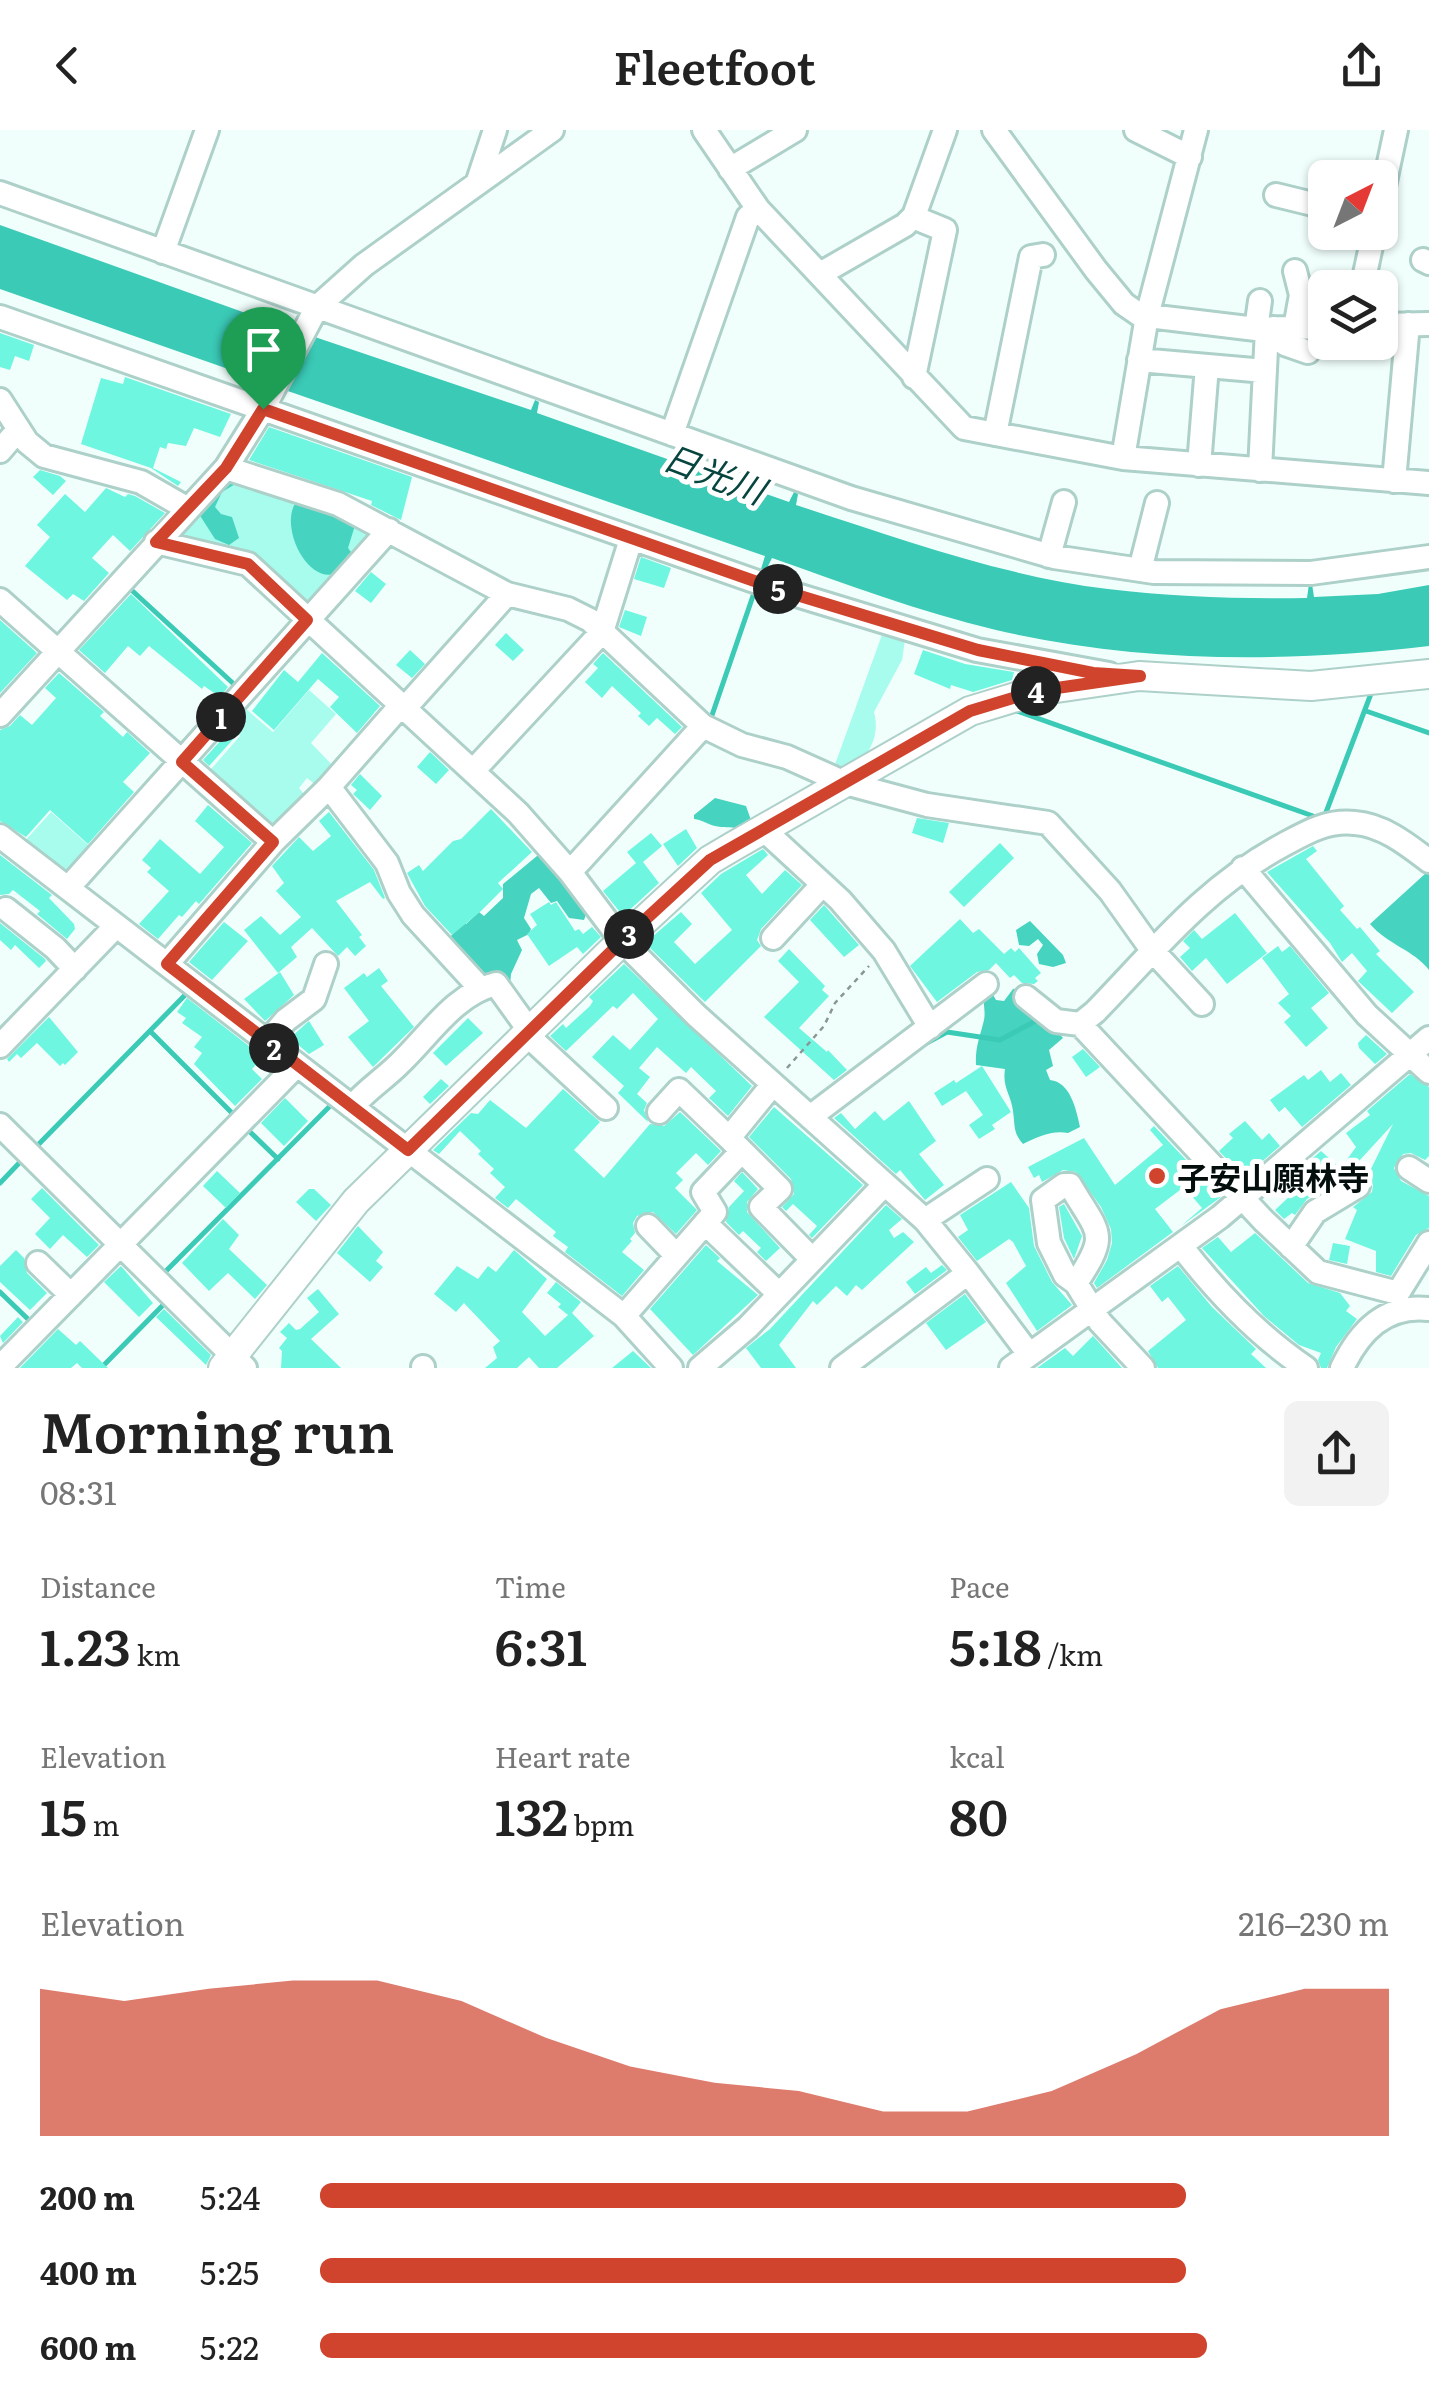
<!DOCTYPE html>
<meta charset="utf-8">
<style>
body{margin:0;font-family:Literata,"Noto Sans JP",serif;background:#f2f2f2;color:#222;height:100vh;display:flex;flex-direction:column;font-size:38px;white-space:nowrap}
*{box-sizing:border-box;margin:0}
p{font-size:32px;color:#767676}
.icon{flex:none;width:55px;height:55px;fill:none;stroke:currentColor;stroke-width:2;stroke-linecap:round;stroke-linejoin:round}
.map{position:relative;height:1238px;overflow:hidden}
.sheet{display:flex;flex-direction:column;background:#fff;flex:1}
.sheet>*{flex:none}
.needle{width:65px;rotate:42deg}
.buttons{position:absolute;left:1308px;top:30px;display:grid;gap:20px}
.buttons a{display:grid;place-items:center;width:90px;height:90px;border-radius:15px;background:#fff;box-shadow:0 2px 8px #0004;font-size:50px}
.pin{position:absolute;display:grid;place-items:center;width:85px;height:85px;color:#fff;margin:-102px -42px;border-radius:50% 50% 50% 0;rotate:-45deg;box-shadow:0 0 10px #0007}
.pin .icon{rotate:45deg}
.km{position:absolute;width:50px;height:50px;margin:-25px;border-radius:50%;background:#222;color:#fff;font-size:28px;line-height:50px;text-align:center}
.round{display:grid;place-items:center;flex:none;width:105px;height:105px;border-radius:15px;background:#f2f2f2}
.head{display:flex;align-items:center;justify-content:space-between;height:170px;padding:0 40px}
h1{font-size:55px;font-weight:600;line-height:75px}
.figures{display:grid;grid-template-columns:repeat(3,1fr);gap:15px;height:170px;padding:10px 40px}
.figures div{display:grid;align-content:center}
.figures b{font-size:50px;font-weight:600}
.figures small{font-size:28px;font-weight:400}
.figures p{font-size:28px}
.chart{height:280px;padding:20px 40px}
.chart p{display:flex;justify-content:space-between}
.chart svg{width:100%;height:180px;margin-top:10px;fill:#d0442e;opacity:.7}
ul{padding:0 40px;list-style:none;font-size:32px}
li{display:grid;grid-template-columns:160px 120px 1fr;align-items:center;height:75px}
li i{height:25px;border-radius:12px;background:#d0442e}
header{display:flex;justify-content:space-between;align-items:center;height:130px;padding:0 40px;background:#fff;font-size:45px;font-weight:600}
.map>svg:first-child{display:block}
.green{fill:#a7fced}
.forest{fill:#46d3bf}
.water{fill:#3acab6}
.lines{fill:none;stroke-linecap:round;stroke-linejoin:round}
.stream{stroke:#3acab6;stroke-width:5}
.building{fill:#6ef6e0}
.minor-casing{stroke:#add0c9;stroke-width:28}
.major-casing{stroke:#add0c9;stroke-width:32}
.path{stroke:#899693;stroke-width:2.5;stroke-dasharray:5 5;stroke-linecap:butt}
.minor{stroke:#fff;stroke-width:22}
.major{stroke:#fff;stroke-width:28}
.route-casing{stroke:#fff;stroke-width:20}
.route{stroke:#d0442e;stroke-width:12}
.poi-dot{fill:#d0442e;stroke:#fff;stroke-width:4}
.labels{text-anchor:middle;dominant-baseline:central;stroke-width:10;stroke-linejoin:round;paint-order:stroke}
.poi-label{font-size:32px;font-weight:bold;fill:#040f0d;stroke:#fff;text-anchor:start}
.water-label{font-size:35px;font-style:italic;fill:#06463e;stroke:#fff}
</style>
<header><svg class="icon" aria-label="back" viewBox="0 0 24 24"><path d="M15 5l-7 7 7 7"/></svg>Fleetfoot<svg class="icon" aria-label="share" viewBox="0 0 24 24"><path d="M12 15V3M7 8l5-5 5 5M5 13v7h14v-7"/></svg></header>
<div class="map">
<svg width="1429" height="1238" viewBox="0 0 1429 1238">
<rect width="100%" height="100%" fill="#f1fffc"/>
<path class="green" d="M227,343L375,401L307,487L247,431L163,410Z
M883,502L905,510L902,530L874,582C881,608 867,629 847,643L833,640Z
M309,560L336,584L311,613L336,639L318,657L307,648L299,658L308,669L275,702L205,646L240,606L226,590L240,574L273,602Z
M51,682L95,721L66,746L23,713Z"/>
<path class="forest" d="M229,347L237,353L222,362L215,377L221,384L232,387L239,408L229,415L215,409L199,384Z
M299,369L356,392L348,418L354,426C349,431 344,440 337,443C306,456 276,390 299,369Z
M715,668L746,676L752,693L743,701C732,695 727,699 715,696C707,694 703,690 694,689V685Z
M543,721L587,782L584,790L569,788L557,771L551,773L539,758L531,764L524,788L531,799L529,804L517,810L522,820L511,844L510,856L480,853L447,811L463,791L466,794L479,782L484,786L503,768V754Z
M1426,743H1429V840C1415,821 1387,814 1370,794Z
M1030,791L1063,825L1066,833L1053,837L1039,834L1037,824L1043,815L1038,809L1029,816L1019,815L1016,800Z
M1021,858L1063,908L1049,920L1053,936L1046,940L1050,950C1070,952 1076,978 1080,997L1068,1003C1052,1000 1037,1007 1023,1014C1013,1003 1015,995 1013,981C1011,965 1002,957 1005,939L976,935C975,917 980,907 984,890C986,880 982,873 985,863L991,861L996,870L1004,871L1013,859Z"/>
<path class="water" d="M0,95L293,200L268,253L0,159Z
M309,205L531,280L535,270L539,272L537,283L789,372L794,362L798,364L796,375C898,408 1001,446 1108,459C1174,467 1241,469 1307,468L1309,454H1312L1314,467L1378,464L1429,455V516C1286,533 1137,533 996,500C920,482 846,454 772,428L765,442L761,439L765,426L282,259Z"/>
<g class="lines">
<path class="stream" d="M126,455L236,556L239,552
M1014,580L1313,686
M1366,581L1429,603
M710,591L754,463
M1325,685L1372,561
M150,901L235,986
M923,915L947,902L1000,910L1039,889L1042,891
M245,997L278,1029
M34,1019L189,861
M0,1053L23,1029
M162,1145L333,973
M0,1162L33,1194
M101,1238L168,1170"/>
</g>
<path class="building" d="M0,203L34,215L29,231L15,226L10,240L0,237Z
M125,247L231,284L220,307L194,298L186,316L168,313L166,319L160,317L153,338L181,352L178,356L151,338L81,314L101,248L123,254Z
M269,297L412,347L401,390L371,375L372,371L249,330Z
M40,340L60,346L66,351L53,365L33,347Z
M106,358L125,367L128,364L135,366L165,383L130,421L113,405L92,428L109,443L84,471L73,464L67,470L25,436L50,407L37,395L65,364L85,382Z
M641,427L671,438L664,458L634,449Z
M371,442L386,454L371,473L355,461Z
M131,464L228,557L220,567L204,556L202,559L149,516L140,526L128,516L105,543L79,520Z
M625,480L647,487L641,506L619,497Z
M0,490L37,523L0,563Z
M506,503L524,520L513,531L495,515Z
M410,520L425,534L412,548L396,535Z
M923,520L965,534L1014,542L1012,550L973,562L951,555L950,559L914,544Z
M322,523L380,576L357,603L330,577L339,567L318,549L274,600L252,581L284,540L298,552Z
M603,523L682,597L675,604L657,588L649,596L638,586L641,583L612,556L602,568L585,552L598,538L593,534Z
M59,543L104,582L100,586L123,607L127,602L150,623L123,652L134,662L88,714L50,680L26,707L0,691V600L10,596L20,585L32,595L56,568L45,558Z
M232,598L238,604L209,636L203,630Z
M430,622L449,640L436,654L417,637Z
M360,644L382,666L370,680L353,664L357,660L351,655Z
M208,675L252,713L199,774L196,771L182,787L179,785L158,809L139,794L169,761L147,742L151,738L142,730L160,709L200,744L224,717L195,691Z
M491,679L532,722L498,753L503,759L481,781L452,805L425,776L407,743L419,735L423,741L453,711L461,709Z
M329,682L374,740L385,768L383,769L370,752L336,771L362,805L359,807L366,816L355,826L347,817L338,826L312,798L291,817L297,827L278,843L244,800L261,786L280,805L301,787L276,761L284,753L272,736L299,707L313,721L331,706L319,691Z
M917,688L949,693L943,713L912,703Z
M686,699L697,718L678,736L663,714Z
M651,703L662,716L643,732L659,753L623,786L603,761L636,733L627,722Z
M1000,713L1014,728L964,777L949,762Z
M1313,716L1317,721L1306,729L1344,776L1340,780L1357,799L1360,797L1380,821L1376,824L1414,862L1392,883L1358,851L1367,841L1352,823L1342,832L1330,813L1267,742Z
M763,719L768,725L746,745L762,764L785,740L802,755L761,799L757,810L761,816L705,872L645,813L681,782L692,794L674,812L695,834L732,800L701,763L721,744Z
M0,725L52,765L49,768L74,794L75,799L67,809L37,784L40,781L13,760L9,764L0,765Z
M549,772L551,775L556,772L575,801L579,799L583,804L592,797L601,807L583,824L577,817L549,836L527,804L537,795L530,784Z
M824,775L859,815L844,827L810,790Z
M1235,783L1267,823L1227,854L1206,828L1192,841L1180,827L1190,818L1183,811L1194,800L1202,809Z
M960,789L973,803L979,799L1004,824L1011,818L1015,822L1019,818L1041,843L1035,848L1038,851L1034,854L1022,853L1014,845L1010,848L996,833L989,840L977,842L937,872L910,836Z
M224,792L248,811L212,850L189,832Z
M0,793L45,829L46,831L39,838L15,815L11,820L0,810Z
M1278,816L1282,822L1290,816L1329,863L1311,878L1328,898L1306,917L1284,892L1291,886L1278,873L1289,864L1262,828Z
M789,819L825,856L822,860L829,866L799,898L827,922L828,920L847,940L834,950L764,887L799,852L778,831Z
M624,834L752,956L728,986L709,968L716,961L691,937L686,943L657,917L639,938L650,947L637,964L647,973L644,980L648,992L618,963L624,956L592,927L613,905L630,920L658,889L633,863L617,879L613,876L566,921L550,906L563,894L566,898L590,876L593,871L589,867Z
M379,838L388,851L381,856L414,897L373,937L348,907L369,891L344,858L364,843L367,847Z
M280,842L294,865L265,891L244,869Z
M187,868L263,927L252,939L262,949L235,976L194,934L202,923L194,917L202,907L182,893L186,888L177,882Z
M49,887L78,922L65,935L63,933L60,936L37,913L21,928L17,924L9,932L7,929Z
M468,888L483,903L446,936L433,923Z
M309,891L324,915L309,924L290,908Z
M1366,905L1387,924L1375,934L1359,918L1358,913Z
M1083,919L1100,937L1086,947L1072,927Z
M982,936L1011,982L992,995L995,999L979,1009L969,995L983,985L966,961L942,976L934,963L954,950L956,953Z
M1321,940L1330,952L1341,943L1351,955L1302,997L1285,977L1279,982L1270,970L1304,945L1308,950Z
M1410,944L1429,957V1026L1425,1030L1411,1023L1403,1024L1394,1038L1401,1051L1429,1066V1098L1416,1105L1391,1146L1376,1142V1121L1345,1109L1357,1080L1353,1077L1372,1062L1373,1055L1368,1045L1393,994L1348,1043L1341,1038L1356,1017L1346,1003L1370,985L1367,981Z
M441,949L449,956L430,974L423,967Z
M563,959L600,992L574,1020L604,1048L650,994L664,996L680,982L721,1021L708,1035L696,1023L676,1043L683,1050L675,1058L697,1080L676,1104L653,1082L637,1086L633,1093L635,1103L630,1109L632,1111L622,1122L644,1140L622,1166L565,1122L568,1117L553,1106L556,1102L516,1069L508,1078L495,1068L505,1057L490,1043L494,1039L478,1024L481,1021L460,1001L439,1024L433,1020L471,983L478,984L490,970L526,998Z
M285,968L308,991L284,1016L261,993Z
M909,971L936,1011L919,1024L944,1055L925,1070L900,1040L896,1044L834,988L841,983L855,999L875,981L884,991Z
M774,977L863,1055L812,1108L809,1105L817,1096L793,1074L786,1081L782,1077L794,1064L791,1049L749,1007Z
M1245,991L1262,1010L1269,1003L1280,1016L1244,1047L1219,1021L1233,1008L1229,1004Z
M1154,996L1221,1067L1181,1096L1202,1078L1184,1057L1155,1079L1173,1102L1097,1158L1094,1153L1107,1130L1112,1113L1111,1099L1101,1077L1076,1042L1063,1040L1042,1052L1039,1045L1034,1048L1028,1037L1084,1008L1115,1055L1163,1015L1150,1000Z
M1321,1021L1347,1044L1307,1069L1295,1085L1292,1083L1284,1089L1275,1080L1291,1065L1281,1055Z
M217,1041L240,1063L226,1078L203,1056Z
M742,1042L758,1059L747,1072V1082L780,1118L766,1131L757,1122L761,1118L743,1101L739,1105L726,1092L729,1077L744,1061L734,1051Z
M1011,1052L1029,1078L1034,1116L1052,1152L1072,1175L1037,1201L1006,1153L1026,1136L1013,1112L1009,1109L977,1131L958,1107L968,1100L960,1085Z
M42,1058L99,1115L87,1127L63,1105L50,1119L35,1104L50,1088L31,1069Z
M309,1059H314L331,1075L316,1091L296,1072Z
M1064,1074L1082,1106L1074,1129L1064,1108L1059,1077Z
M886,1075L902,1089L889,1100L894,1108L903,1102L914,1112L862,1160L856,1155L847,1166L836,1156L817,1175L813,1171L779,1215L796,1238H761L746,1218L770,1199Z
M223,1089L239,1105L229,1119L267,1155L255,1169L228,1143L209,1161L182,1133Z
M358,1096L383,1122L376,1131L383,1137L370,1152L337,1123Z
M1255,1103L1308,1153L1340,1163L1350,1176L1346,1181L1357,1189L1336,1217L1327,1238H1321L1318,1230L1321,1223L1299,1215L1264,1186L1202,1118L1218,1107L1231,1122Z
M1333,1113L1350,1116L1347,1134L1329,1130Z
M706,1115L720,1128L717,1131L758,1165L693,1225L650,1179Z
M16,1120L24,1128L27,1143L47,1163L30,1180L0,1152V1136Z
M514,1120L547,1149L522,1182L545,1206L568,1185L558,1177L561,1174L547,1163L556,1152L581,1172L572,1183L594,1206L557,1238H539L529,1227L517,1238H485L497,1228L493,1217L500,1211L464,1173L456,1182L434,1164L457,1136L478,1149L488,1136L496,1142Z
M942,1135L947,1140L915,1164L906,1152L926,1137L931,1143Z
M121,1136L153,1173L139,1187L104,1152Z
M1178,1136L1212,1177L1256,1219L1251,1224L1266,1238H1158L1148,1221L1186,1190L1168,1167L1162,1172L1150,1156Z
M318,1159L339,1184L311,1209L341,1238H281L282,1221L279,1218L287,1208L280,1202L289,1193L296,1200L300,1199L319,1182L307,1168Z
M965,1164L986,1192L946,1220L926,1193Z
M164,1179L211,1225L206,1235L156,1187Z
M18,1187L23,1192L3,1213L0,1206Z
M58,1199L76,1215L80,1211L108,1238H82L77,1233L71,1238H20Z
M1093,1206L1122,1238H1037L1065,1218L1073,1226Z
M633,1221L651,1238H612Z"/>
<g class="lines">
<g class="minor-casing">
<path id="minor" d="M704,0L758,79L964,298L1123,328L1429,353
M994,0L1096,140L1124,174L1140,185L1256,199L1325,197
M1136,0L1190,27
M730,39L795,0
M477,54L495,0
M0,63L851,368L1054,427L1154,442L1311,443L1429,427
M1276,65L1325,77
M1380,75L1396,0
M913,87L945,100L914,247
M163,122L207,0
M1423,130L1429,133
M820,144L905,95L914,86L945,0
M1362,158L1374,102
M0,187L777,459L977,520L1109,544
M1380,195L1429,194
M1273,198L1285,214L1308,222
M1295,198L1301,165L1295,141
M1256,199L1260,171
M1139,230L1265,241
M0,270L27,312L44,326L141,352L188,379
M672,304L748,87L758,79
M995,304L1031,127L1043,125
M0,321L18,300
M1123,328L1147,186L1196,0
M1199,335L1207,236
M226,338L338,374L507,464L568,479L590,490L703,596L742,615L787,627L845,653L927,675L1048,693L1110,761L1152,820L1202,874
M1260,340L1267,199
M1394,351L1408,194
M156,412L248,434L518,683L570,742L622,811L696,885L925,1090L968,1143
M1049,426L1064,372
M1140,440L1157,373
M0,470L273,712
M0,585L226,338L263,279L317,177L364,135L552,0
M473,641L602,502L631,409
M329,657L387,733L399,763L413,785L480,858
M764,700L840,770L884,821L930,897
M0,706L624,1186L671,1238
M1243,738L1367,885L1429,942
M570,742L703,596
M68,758L389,400
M6,779L55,818L75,839
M773,808L822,755
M167,834L273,712L329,657L395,582L405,578L507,464
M1026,867L1056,891L1080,894L1095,882C1156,819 1205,757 1283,715C1307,702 1327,690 1355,693C1383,695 1408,715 1429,731
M1080,894L1263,1090L1318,1142L1398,1163L1429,1113
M526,904L606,978
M267,912L286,890L314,869L326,834
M0,916L115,797
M352,977C366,960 384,949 399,934C429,906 454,864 496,854L529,900
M659,982L679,960L729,1008
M810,987L986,854
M0,995L245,1238
M742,1021L780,1059L761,1077L812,1129
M1409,1038L1429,1051
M925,1090L987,1049
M705,1093L779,1164
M648,1096L675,1124
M1181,1116C1217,1163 1256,1204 1306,1238
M1291,1117L1315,1082L1358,1056
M38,1133L71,1165
M1076,1153C1110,1102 1099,1105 1070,1055H1064L1043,1070L1049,1113L1065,1145L1076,1153L1100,1192L1143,1238
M624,1186L715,1082L703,1062L742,1021L729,1008L773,954
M0,1237L296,936
M423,1237V1238
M700,1238L748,1197L885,1054
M842,1238L968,1143L1029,1224
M1011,1238L1220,1087L1429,908
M1342,1238C1359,1202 1385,1174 1429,1179"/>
</g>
<g class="major-casing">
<path id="major" d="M223,1238L356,1071L622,811L710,730L732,717L970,581L1036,561L1139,546L1311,556L1429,544"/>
</g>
<path class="path" d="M787,938L824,896L835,873L869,836"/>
<use href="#minor" class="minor"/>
<use href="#major" class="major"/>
</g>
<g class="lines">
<g class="route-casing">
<path id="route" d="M263,279L777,459L978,520L1093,543L1140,546L1036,561L970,581L710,730L622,811L408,1020L167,834L273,712L182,632L307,490L248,434L156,412L226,338Z"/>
</g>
<use href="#route" class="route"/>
</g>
<circle class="poi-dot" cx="1157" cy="1046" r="10"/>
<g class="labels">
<g class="poi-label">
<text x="1177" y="1046">子安山願林寺</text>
</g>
<g class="water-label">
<text transform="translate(715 342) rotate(21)">日光川</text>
</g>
</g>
</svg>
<div class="buttons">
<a><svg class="needle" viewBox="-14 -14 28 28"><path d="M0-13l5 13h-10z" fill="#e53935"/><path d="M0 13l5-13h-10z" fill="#767676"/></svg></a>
<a><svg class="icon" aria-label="layers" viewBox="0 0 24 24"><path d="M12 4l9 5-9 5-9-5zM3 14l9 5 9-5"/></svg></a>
</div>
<div class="pin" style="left:263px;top:279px;background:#1e9e55"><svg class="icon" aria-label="arrive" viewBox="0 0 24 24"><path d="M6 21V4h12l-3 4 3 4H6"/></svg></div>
<b class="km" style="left:221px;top:587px">1</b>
<b class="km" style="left:274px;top:918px">2</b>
<b class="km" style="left:629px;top:804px">3</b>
<b class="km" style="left:1036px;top:561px">4</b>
<b class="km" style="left:778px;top:459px">5</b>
</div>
<section class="sheet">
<div class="head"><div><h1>Morning run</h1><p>08:31</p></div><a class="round"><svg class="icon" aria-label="share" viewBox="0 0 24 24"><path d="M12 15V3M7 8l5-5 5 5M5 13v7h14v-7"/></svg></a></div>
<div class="figures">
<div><p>Distance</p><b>1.23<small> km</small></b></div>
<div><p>Time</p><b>6:31</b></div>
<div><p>Pace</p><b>5:18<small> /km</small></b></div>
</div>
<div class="figures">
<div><p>Elevation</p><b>15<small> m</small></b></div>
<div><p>Heart rate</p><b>132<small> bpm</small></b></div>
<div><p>kcal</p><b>80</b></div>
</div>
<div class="chart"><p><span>Elevation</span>216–230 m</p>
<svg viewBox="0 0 160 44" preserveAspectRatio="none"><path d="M0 44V8L10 11L20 8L30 6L40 6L50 11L60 20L70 27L80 31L90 33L100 38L110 38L120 33L130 24L140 13L150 8L160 8V44z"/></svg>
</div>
<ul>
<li><b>200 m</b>5:24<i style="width:81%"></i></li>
<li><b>400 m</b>5:25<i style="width:81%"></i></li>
<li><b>600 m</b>5:22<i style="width:83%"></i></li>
</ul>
</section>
